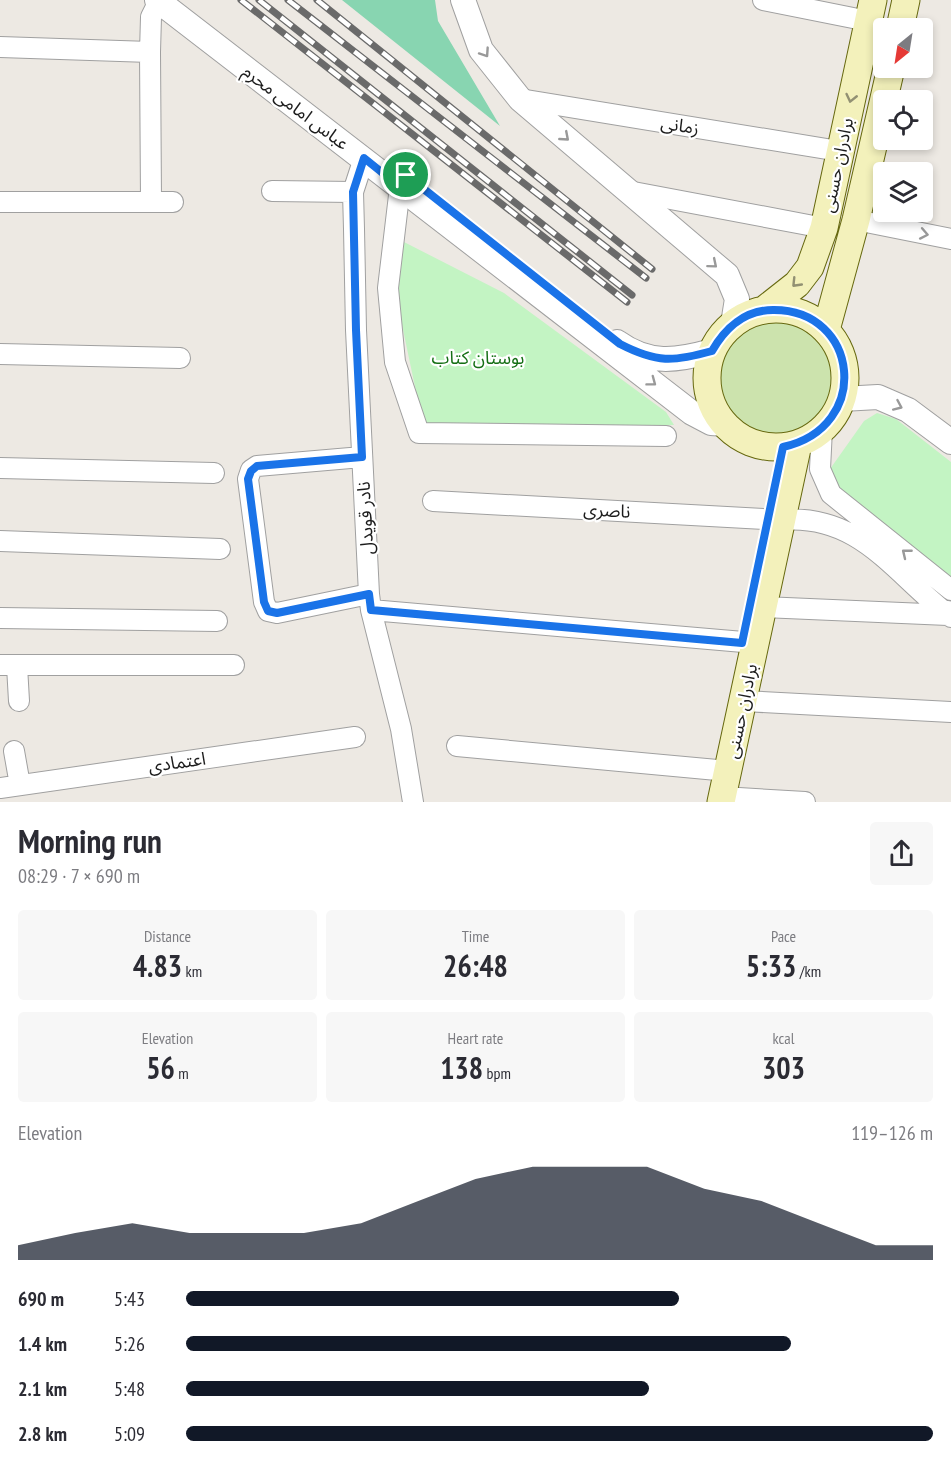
<!DOCTYPE html>
<meta charset="utf-8">
<style>
body{margin:0;font-family:"PT Sans Narrow","Noto Sans Arabic",sans-serif;background:#f7f7f7;color:#2b2b33;height:100vh;display:flex;flex-direction:column;font-size:22px;white-space:nowrap}
*{box-sizing:border-box;margin:0}
p{font-size:20px;color:#7c7c81}
.icon{flex:none;width:33px;height:33px;fill:none;stroke:currentColor;stroke-width:2;stroke-linecap:round;stroke-linejoin:round}
.map{position:relative;height:802px;overflow:hidden}
.drawer{display:flex;flex-direction:column;background:#fff;flex:1}
.drawer>*{flex:none}
.needle{width:39px;rotate:210deg}
.fabs{position:absolute;left:873px;top:18px;display:grid;gap:12px}
.fabs a{display:grid;place-items:center;width:60px;height:60px;border-radius:6px;background:#fff;box-shadow:0 3px 9px #0003;font-size:30px}
.pin{position:absolute;display:grid;place-items:center;width:51px;height:51px;color:#fff;margin:-26px;border:3px solid #fff;border-radius:50%;box-shadow:0 2px 6px #0007}
.round{display:grid;place-items:center;flex:none;width:63px;height:63px;border-radius:6px;background:#f7f7f7}
.overview{display:flex;align-items:center;justify-content:space-between;height:102px;padding:0 18px}
h1{font-size:33px;font-weight:700;line-height:45px}
.stats{display:grid;grid-template-columns:repeat(3,1fr);gap:9px;height:102px;padding:6px 18px}
.stats div{display:grid;align-content:center;border-radius:6px;background:#f7f7f7;text-align:center}
.stats b{font-size:30px;font-weight:700}
.stats small{font-size:16px;font-weight:400}
.stats p{font-size:16px}
.chart{height:168px;padding:12px 18px}
.chart p{display:flex;justify-content:space-between}
.chart svg{width:100%;height:108px;margin-top:6px;fill:#111827;opacity:.7}
ul{padding:0 18px;list-style:none;font-size:20px}
li{display:grid;grid-template-columns:96px 72px 1fr;align-items:center;height:45px}
li i{height:15px;border-radius:8px;background:#111827}
.map>svg:first-child{display:block}
.grass{fill:#cce3ad}
.park{fill:#c3f4c3}
.pitch{fill:#88d5b1}
.lines{fill:none;stroke-linecap:round;stroke-linejoin:round}
.service-casing{stroke:#a0a0a0;stroke-width:11}
.minor-casing{stroke:#a0a0a0;stroke-width:22}
.tertiary-casing{stroke:#a0a0a0;stroke-width:26}
.secondary-casing{stroke:#66680f;stroke-width:29}
.service{stroke:#fff;stroke-width:9}
.minor{stroke:#fff;stroke-width:20}
.tertiary{stroke:#fff;stroke-width:24}
.secondary{stroke:#f3f1bb;stroke-width:27}
.rail-casing{stroke:#6a6a6a;stroke-width:7}
.rail{stroke:#fff;stroke-width:4.5;stroke-dasharray:14;stroke-linecap:butt}
.oneway{stroke:#999}
.oneway2{stroke:#929173}
.route-casing{stroke:#fff;stroke-width:12}
.route{stroke:#1a73e8;stroke-width:8}
.labels{text-anchor:middle;dominant-baseline:central;stroke-width:4.5;stroke-linejoin:round;paint-order:stroke}
.street-label{font-size:18px;fill:#1c1c1c;stroke:#fff}
.park-label{font-size:18px;fill:#156f15;stroke:#fff}
</style>
<div class="map">
<svg width="951" height="802" viewBox="0 0 951 802">
<rect width="100%" height="100%" fill="#ede9e3"/>
<path class="grass" d="M716 378a59 59 0 1 1 118 0a59 59 0 1 1-118 0Z"/>
<path class="park" d="M404,242L504,293L666,412L674,425H423L397,301Z
M877,413L896,419L951,462V579L837,490L830,469L864,421Z"/>
<path class="pitch" d="M342,0H435L438,21L500,126Z"/>
<g class="lines">
<g class="service-casing">
<path id="service" d="M768,521L783,447"/>
</g>
<g class="minor-casing">
<path id="minor" d="M763,0L868,21
M0,47L150,52
M520,99L839,151
M364,158L353,192L354,229L356,330L369,594L371,610L401,729L413,802
M406,175L400,187L388,288L395,362L419,433L666,436
M272,191L353,192
M628,191L824,228
M151,201L150,52L151,17L159,1
M0,202H173
M856,220L951,239
M0,354L180,358
M822,429L820,469L831,494L951,590
M362,457L257,466L251,470L248,479L264,602L268,611L277,613L369,594
M0,468L214,473
M433,501L781,520C861,513 895,575 951,617
M0,541L220,549
M763,607L948,615V611
M371,610L755,643
M0,618L217,621
M0,665H234
M17,666L19,701
M743,701L951,712
M457,746L728,771
M14,751L20,785
M0,788L355,737
M722,797L805,802"/>
</g>
<g class="tertiary-casing">
<path id="tertiary" d="M157,0L692,413L711,423L725,424
M463,0L481,50L520,99L727,275L737,299L733,324
M617,342C649,365 676,361 712,351
M842,399L878,397L908,410L951,442"/>
</g>
<g class="secondary-casing">
<path id="secondary" d="M900,28L906,0
M707 378a69 69 0 1 1 138 0a69 69 0 1 1-138 0Z
M764,310L797,284L810,267L824,228L873,0
M826,330L856,220L891,68
M721,802L798,444"/>
</g>
<use href="#service" class="service"/>
<use href="#minor" class="minor"/>
<use href="#tertiary" class="tertiary"/>
<use href="#secondary" class="secondary"/>
<g class="rail-casing">
<path id="rail" d="M241,0L627,302
M259,0L632,295
M288,0L646,278
M317,0L652,269"/>
</g>
<use href="#rail" class="rail"/>
</g>
<defs><path id="oneway-chevron" d="M-2-3.5L2.5 0L-2 3.5" fill="none" stroke-width="1.6" stroke-linecap="round" stroke-linejoin="round" transform="scale(1.5)"/></defs>
<g class="oneway">
<use href="#oneway-chevron" transform="translate(485 53) rotate(56)"/>
<use href="#oneway-chevron" transform="translate(565 137) rotate(41)"/>
<use href="#oneway-chevron" transform="translate(924 234) rotate(11)"/>
<use href="#oneway-chevron" transform="translate(713 264) rotate(40)"/>
<use href="#oneway-chevron" transform="translate(652 382) rotate(37)"/>
<use href="#oneway-chevron" transform="translate(898 406) rotate(24)"/>
<use href="#oneway-chevron" transform="translate(906 553) rotate(-141)"/>
</g>
<g class="oneway2">
<use href="#oneway-chevron" transform="translate(851 98) rotate(103)"/>
<use href="#oneway-chevron" transform="translate(796 283) rotate(134)"/>
</g>
<g class="lines">
<g class="route-casing">
<path id="route" d="M364,158L400,187L406,175L620,344C657,363 673,362 712,351C725,328 745,310 773,310C859,309 873,427 783,447L742,643L371,610L369,594L277,613L268,611L264,602L248,479L251,471L257,466L362,457L356,330L353,192Z"/>
</g>
<use href="#route" class="route"/>
</g>
<g class="labels">
<g class="street-label">
<text transform="translate(296 107) rotate(37)">عباس امامی محرم</text>
<text transform="translate(680 125) rotate(9)">زمانی</text>
<text transform="translate(837 165) rotate(-78)">برادران حسنی</text>
<text transform="translate(607 510) rotate(3)">ناصری</text>
<text transform="translate(365 518) rotate(-93)">نادر قویدل</text>
<text transform="translate(741 711) rotate(-78)">برادران حسنی</text>
<text transform="translate(177 762) rotate(-8)">اعتمادی</text>
</g>
<g class="park-label">
<text x="478" y="357">بوستان کتاب</text>
</g>
</g>
</svg>
<div class="fabs">
<a><svg class="needle" viewBox="-14 -14 28 28"><path d="M0-13l5 13h-10z" fill="#e53935"/><path d="M0 13l5-13h-10z" fill="#7c7c81"/></svg></a>
<a><svg class="icon" aria-label="locate" viewBox="0 0 24 24"><circle cx="12" cy="12" r="6"/><path d="M12 2v4M12 18v4M2 12h4M18 12h4"/></svg></a>
<a><svg class="icon" aria-label="layers" viewBox="0 0 24 24"><path d="M12 4l9 5-9 5-9-5zM3 14l9 5 9-5"/></svg></a>
</div>
<div class="pin" style="left:406px;top:175px;background:#1e9e55"><svg class="icon" aria-label="arrive" viewBox="0 0 24 24"><path d="M6 21V4h12l-3 4 3 4H6"/></svg></div>
</div>
<section class="drawer">
<div class="overview"><div><h1>Morning run</h1><p>08:29 · 7 × 690 m</p></div><a class="round"><svg class="icon" aria-label="share" viewBox="0 0 24 24"><path d="M12 15V3M7 8l5-5 5 5M5 13v7h14v-7"/></svg></a></div>
<div class="stats">
<div><p>Distance</p><b>4.83<small> km</small></b></div>
<div><p>Time</p><b>26:48</b></div>
<div><p>Pace</p><b>5:33<small> /km</small></b></div>
</div>
<div class="stats">
<div><p>Elevation</p><b>56<small> m</small></b></div>
<div><p>Heart rate</p><b>138<small> bpm</small></b></div>
<div><p>kcal</p><b>303</b></div>
</div>
<div class="chart"><p><span>Elevation</span>119–126 m</p>
<svg viewBox="0 0 160 44" preserveAspectRatio="none"><path d="M0 44V38L10 33L20 29L30 33L40 33L50 33L60 29L70 20L80 11L90 6L100 6L110 6L120 15L130 20L140 29L150 38L160 38V44z"/></svg>
</div>
<ul>
<li><b>690 m</b>5:43<i style="width:66%"></i></li>
<li><b>1.4 km</b>5:26<i style="width:81%"></i></li>
<li><b>2.1 km</b>5:48<i style="width:62%"></i></li>
<li><b>2.8 km</b>5:09<i style="width:100%"></i></li>
</ul>
</section>
